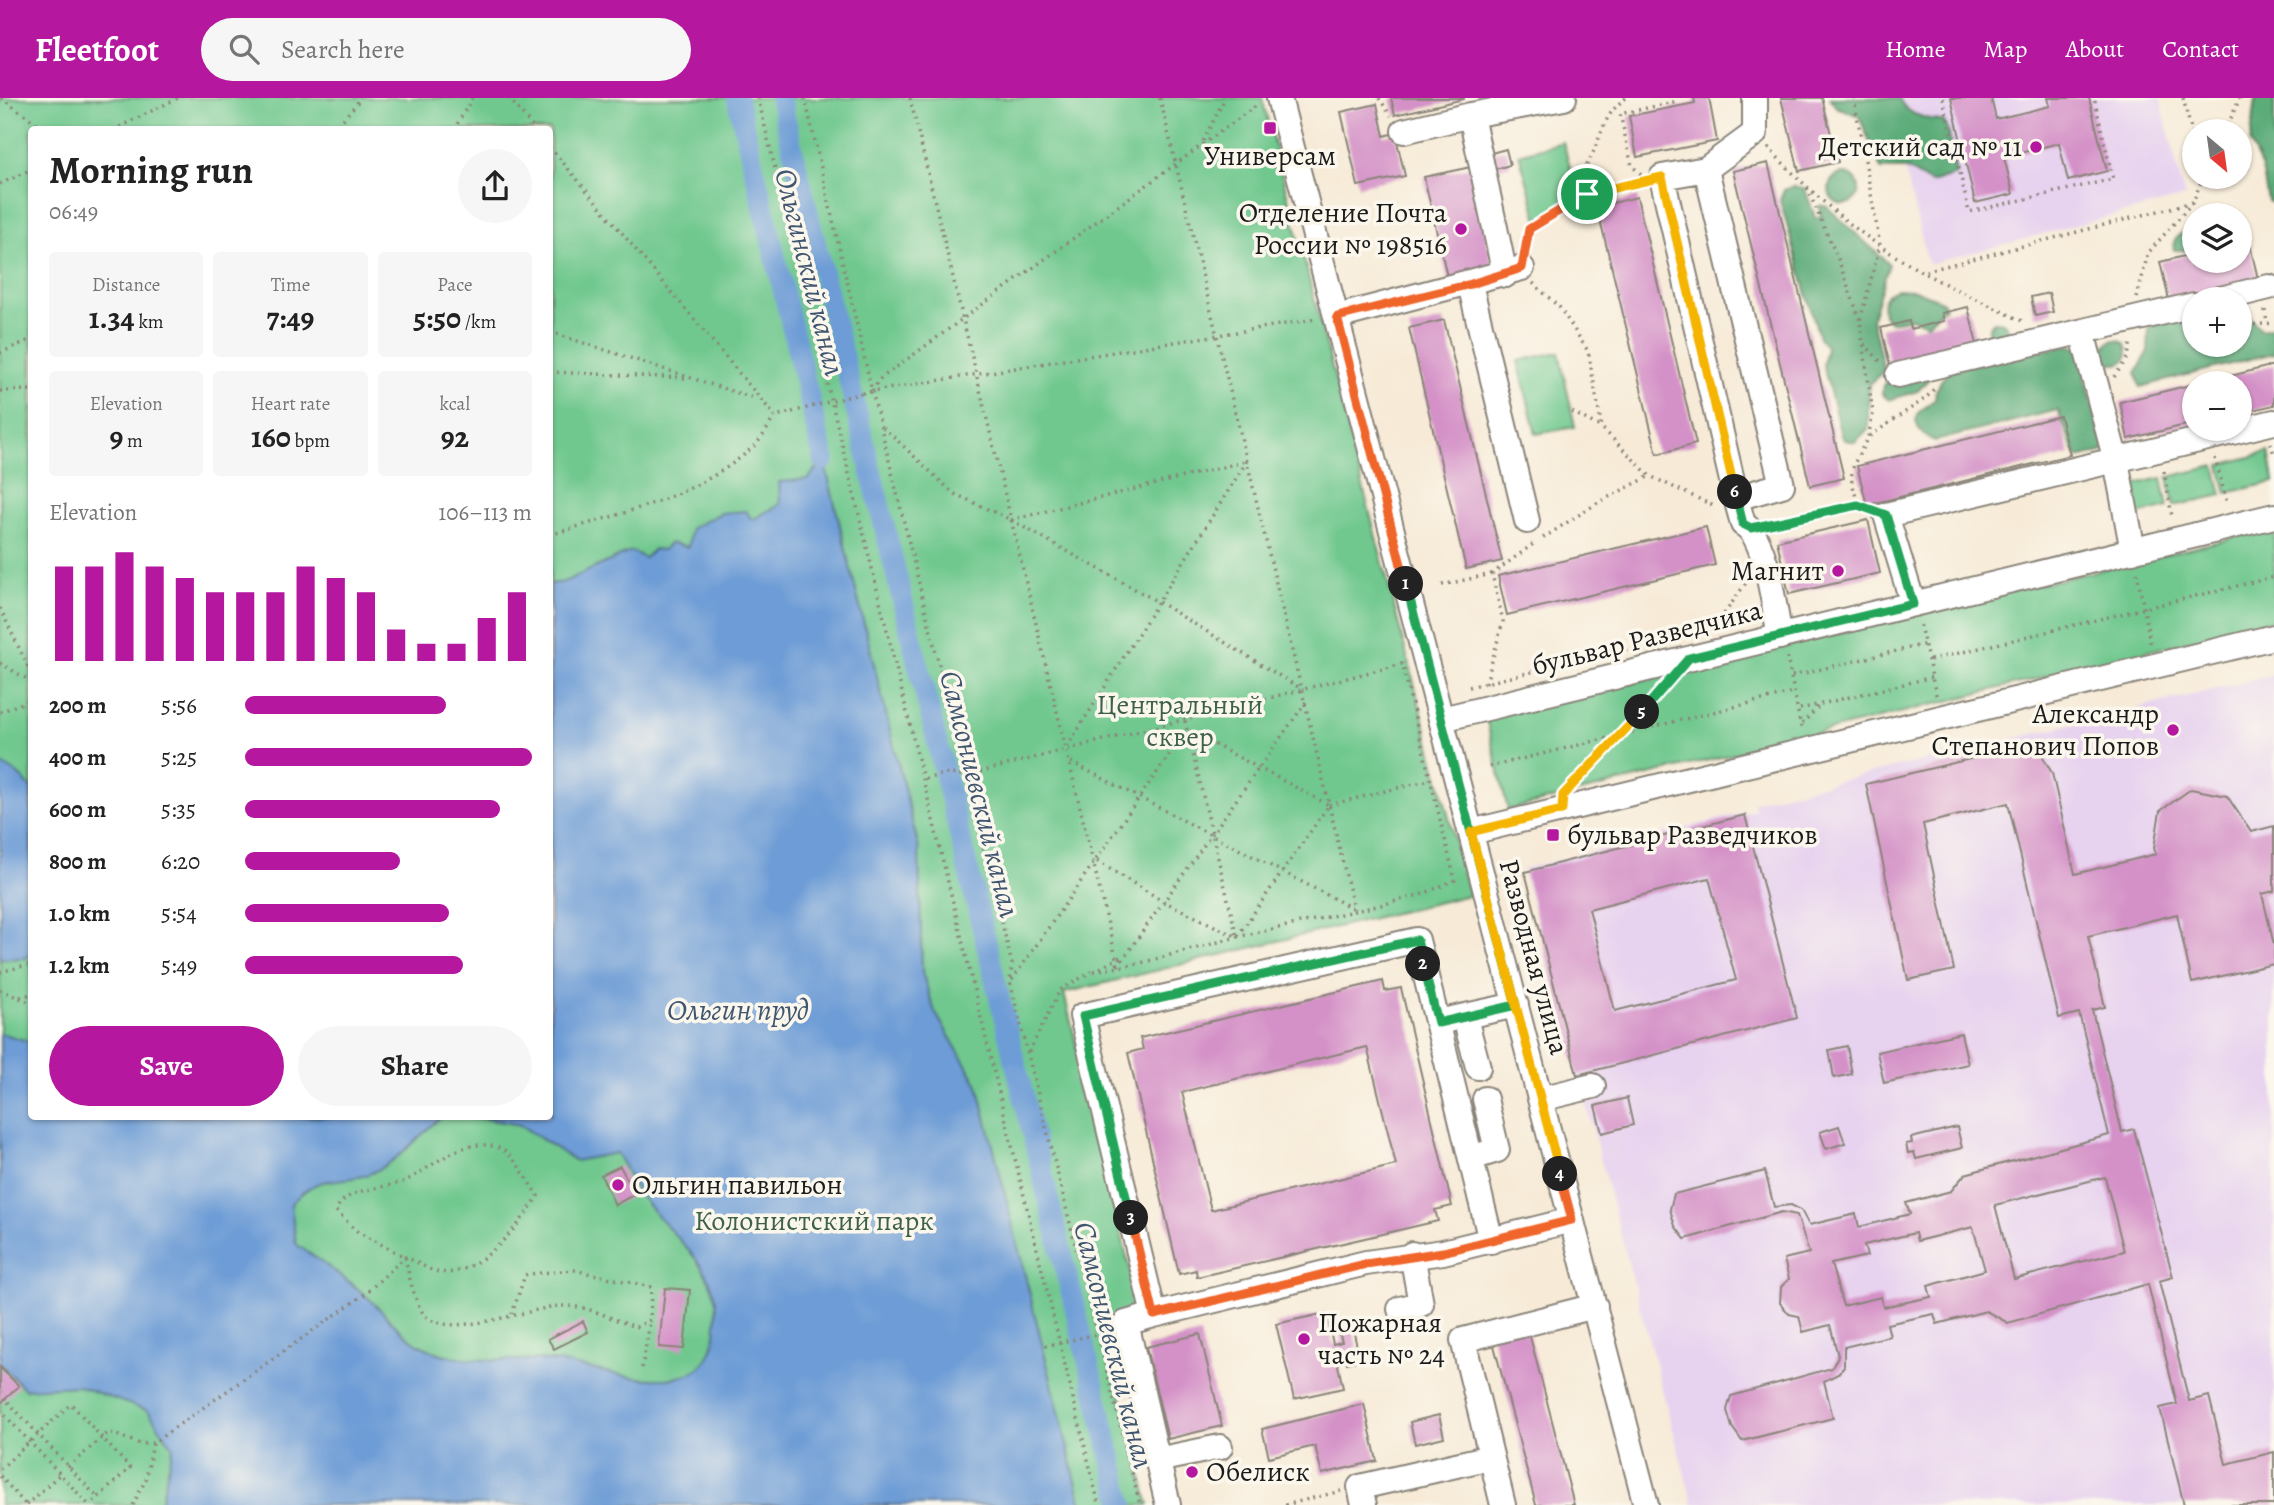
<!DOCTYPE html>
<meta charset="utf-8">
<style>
body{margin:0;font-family:Alegreya,serif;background:#f6f6f6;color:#222;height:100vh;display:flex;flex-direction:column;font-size:26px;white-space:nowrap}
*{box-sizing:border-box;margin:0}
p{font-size:23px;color:#767676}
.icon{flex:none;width:38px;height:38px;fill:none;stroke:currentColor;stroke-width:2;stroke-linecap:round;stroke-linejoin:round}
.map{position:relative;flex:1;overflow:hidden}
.drawer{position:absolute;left:28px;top:28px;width:525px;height:994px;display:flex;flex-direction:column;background:#fff;border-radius:7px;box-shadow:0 2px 5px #0004}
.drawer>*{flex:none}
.needle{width:46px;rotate:151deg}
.controls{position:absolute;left:2182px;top:21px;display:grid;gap:14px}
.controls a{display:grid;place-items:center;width:70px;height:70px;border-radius:50%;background:#fff;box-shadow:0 2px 5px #0004;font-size:35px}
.pin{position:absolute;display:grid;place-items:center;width:60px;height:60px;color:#fff;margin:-30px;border:4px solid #fff;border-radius:50%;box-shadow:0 2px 7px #0007}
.km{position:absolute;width:35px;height:35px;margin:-18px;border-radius:50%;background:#222;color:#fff;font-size:19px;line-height:35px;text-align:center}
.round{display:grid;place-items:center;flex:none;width:74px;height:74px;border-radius:37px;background:#f6f6f6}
.head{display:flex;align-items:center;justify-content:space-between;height:119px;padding:0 21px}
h1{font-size:38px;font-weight:700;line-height:52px}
.metrics{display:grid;grid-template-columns:repeat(3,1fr);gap:10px;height:119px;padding:7px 21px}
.metrics div{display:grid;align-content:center;border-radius:7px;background:#f6f6f6;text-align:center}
.metrics b{font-size:30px;font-weight:700}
.metrics small{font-size:19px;font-weight:400}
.metrics p{font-size:19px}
.chart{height:196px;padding:14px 21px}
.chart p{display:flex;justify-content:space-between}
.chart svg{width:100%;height:126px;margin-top:7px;stroke:#b5179e;stroke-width:6}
.action{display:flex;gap:14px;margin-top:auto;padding:14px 21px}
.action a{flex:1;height:80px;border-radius:42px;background:#b5179e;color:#fff;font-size:28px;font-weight:700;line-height:80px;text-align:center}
.action a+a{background:#f6f6f6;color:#222}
ul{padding:0 21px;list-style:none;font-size:23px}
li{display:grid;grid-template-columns:112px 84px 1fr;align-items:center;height:52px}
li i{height:18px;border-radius:9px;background:#b5179e}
header{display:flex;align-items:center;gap:42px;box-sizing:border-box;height:98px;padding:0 35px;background:#b5179e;color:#fff}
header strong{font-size:33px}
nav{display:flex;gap:38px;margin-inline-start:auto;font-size:24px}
.search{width:490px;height:63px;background:#f6f6f6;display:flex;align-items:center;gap:18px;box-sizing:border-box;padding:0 24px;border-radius:38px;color:#767676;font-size:26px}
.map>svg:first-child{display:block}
.built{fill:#e7d2ef}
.green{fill:#70c88e;stroke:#467255;stroke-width:2;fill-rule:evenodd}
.forest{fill:#5cac79;stroke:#3c644a;stroke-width:2}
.water{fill:#6d9cd6;stroke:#445c79;stroke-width:2}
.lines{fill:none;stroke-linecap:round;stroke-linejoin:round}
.canal{stroke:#6d9cd6;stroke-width:21}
.building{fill:#d491c7;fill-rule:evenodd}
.minor-casing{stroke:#8a847a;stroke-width:28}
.path{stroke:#8a847a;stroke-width:3.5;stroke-dasharray:2 5;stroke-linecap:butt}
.minor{stroke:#fff;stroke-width:24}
.path-bridge{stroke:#8a847a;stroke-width:3.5;stroke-dasharray:2 5;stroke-linecap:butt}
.split-1-casing{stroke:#fff;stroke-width:14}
.split-2-casing{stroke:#fff;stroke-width:14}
.split-3-casing{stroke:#fff;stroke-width:14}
.split-4-casing{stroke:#fff;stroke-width:14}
.split-5-casing{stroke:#fff;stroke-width:14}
.split-6-casing{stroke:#fff;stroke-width:14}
.split-7-casing{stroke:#fff;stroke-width:14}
.split-1{stroke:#f0652b;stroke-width:9}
.split-2{stroke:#22a559;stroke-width:9}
.split-3{stroke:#22a559;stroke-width:9}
.split-4{stroke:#f0652b;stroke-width:9}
.split-5{stroke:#f5b400;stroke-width:9}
.split-6{stroke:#22a559;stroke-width:9}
.split-7{stroke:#f5b400;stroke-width:9}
.poi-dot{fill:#b5179e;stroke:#fbf7ec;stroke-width:2.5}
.labels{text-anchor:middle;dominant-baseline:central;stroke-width:7;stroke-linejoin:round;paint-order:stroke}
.poi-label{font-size:28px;fill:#1c1c1c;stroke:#fbf7ec;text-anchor:end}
.street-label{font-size:28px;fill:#1c1c1c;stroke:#fbf7ec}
.park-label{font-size:28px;fill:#3e614a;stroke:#fbf7ec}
.water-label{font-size:30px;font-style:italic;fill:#405670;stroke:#fbf7ec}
</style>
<header>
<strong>Fleetfoot</strong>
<div class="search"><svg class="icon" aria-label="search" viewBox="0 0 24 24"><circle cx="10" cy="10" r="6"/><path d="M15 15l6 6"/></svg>Search here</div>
<nav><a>Home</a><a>Map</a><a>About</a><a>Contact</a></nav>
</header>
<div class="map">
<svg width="2274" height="1407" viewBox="0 0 2274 1407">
<rect width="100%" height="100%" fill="#fbf7ec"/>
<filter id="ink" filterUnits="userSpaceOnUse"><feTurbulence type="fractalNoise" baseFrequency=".0143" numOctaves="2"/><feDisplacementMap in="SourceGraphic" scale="14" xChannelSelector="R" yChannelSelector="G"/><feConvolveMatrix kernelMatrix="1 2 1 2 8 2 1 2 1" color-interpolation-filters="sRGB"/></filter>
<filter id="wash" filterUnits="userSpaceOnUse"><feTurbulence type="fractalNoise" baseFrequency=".00686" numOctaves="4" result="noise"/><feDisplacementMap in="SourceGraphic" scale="28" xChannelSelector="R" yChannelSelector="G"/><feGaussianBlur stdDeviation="1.57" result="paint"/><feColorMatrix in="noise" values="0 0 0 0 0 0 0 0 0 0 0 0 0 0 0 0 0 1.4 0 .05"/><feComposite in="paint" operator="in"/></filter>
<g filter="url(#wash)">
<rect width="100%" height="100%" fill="#f7ebd8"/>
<path class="built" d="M1887,0H2160L2185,99L1928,166Z
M2274,577V1407H1693L1523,771L1755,712L1753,704Z"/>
<path class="green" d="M0,0H1262L1469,797L1064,895L1143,1227L1106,1238L1149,1407H0ZM32,32H550V1018H32Z
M1563,44L1580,103L1539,125L1519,56Z
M1559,254L1575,329L1536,336L1518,263Z
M2269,354L2274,384L2227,395L2220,367Z
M2215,368L2222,397L2174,408L2168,379Z
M2162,380L2168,409L2129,419L2127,388Z
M2274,430V522L1508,712L1486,620Z"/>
<path class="forest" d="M1830,0H1899C1906,18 1927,20 1944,24L1948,31L1956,77L1931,85L1907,71H1881L1859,18L1836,9Z
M2256,0H2274V106L2268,103L2262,70L2250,45Z
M1829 91a15 15 0 1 1 30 0a15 15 0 1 1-30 0Z
M1793,88L1805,91L1815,119H1821L1820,108H1826L1889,166L1872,220L1884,273L1869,286L1868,331L1855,344L1845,342L1841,337L1823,267L1826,249L1819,239L1780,102L1784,92Z
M2194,131V153L2174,152C2171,138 2183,134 2194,131Z
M1896,191L1915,192L1942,203L1945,209L1927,226L1912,220L1890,224C1878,213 1880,197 1896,191Z
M2240,207L2261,232L2274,229V255L2140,289L2136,275L2148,255L2149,229L2194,211V247H2240Z
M1988 233a10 10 0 1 1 20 0a10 10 0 1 1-20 0Z
M2104 254a12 12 0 1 1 24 0a12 12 0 1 1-24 0Z
M2071,247L2078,251L2105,353L2079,360L2076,358L2058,312L1935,343C1924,339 1913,328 1917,316L1935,301L1936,291L1948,272Z
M1931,278L1918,293L1889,302L1882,296L1883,287L1888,283Z"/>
<path class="water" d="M824,362L919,751L922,874L935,914L978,987L1082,1407H157L161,1403L173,1349L148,1313L79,1288L25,1291L0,1266V935L31,944L32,1018L441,1019C418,1038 399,1064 369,1076C336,1088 321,1072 291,1106L296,1146C319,1163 344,1178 365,1197C385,1214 400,1237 424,1249C463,1269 509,1259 550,1263C595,1267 708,1315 715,1236C716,1226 718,1214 716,1204C709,1161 663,1130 640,1097C631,1084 625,1068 616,1055L575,1063L520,1027L474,1019L550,1018V486L564,484L631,453L645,460L654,451L663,452L670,445L688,449L691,430L721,415L746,413L752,422L780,406L779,384L808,381Z
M0,665L17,675L31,690L32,855L26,860L0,861Z"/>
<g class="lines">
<path class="canal" d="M737,0L824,362
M780,0L1123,1407"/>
</g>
<g id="blocks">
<path class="building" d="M1391,0H1464V1L1395,17Z
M1694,0H1709L1717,43L1637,59L1629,18L1695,5Z
M1781,0H1822L1838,64L1799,73Z
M1951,0H1991L1996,21L2050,8L2048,0H2089L2107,73L2068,83L2059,45L2004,59L2013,96L1975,105Z
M1377,6L1384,38L1395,35L1405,78L1358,88L1341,14Z
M1506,51L1510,67L1488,73L1484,57Z
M1768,65L1844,380L1810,388L1733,73Z
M1471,69L1494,173L1448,183L1424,79Z
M1637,99L1696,346L1657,356L1597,109Z
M2249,143L2259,185L2170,206L2160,164L2188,157L2190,164L2240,163V145Z
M2049,195L2053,214L2035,218L2031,199Z
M1968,209L1978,251L1891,272L1881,230L1909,223L1911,231L1944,223L1942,215Z
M1444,222L1502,463L1466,471L1409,230Z
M2274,267V307L2240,315V285H2203Z
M2194,286V325L2128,341L2120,304Z
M2060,318L2070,357L1867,407L1857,368Z
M1868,422L1880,475L1789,496L1777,443Z
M1706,429L1715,467L1507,517L1498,478Z
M2020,649L2041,655L2052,675L2075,776L2156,756L2154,750L2160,713L2191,691L2227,698L2251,734L2274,728V793L2262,796L2274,847V866L2192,885L2177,816L2088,838L2105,909L2092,912L2122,1034L2134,1031L2173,1179L2159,1183L2189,1303L2209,1298L2226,1366L2274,1354V1407H2184L2160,1310L2177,1306L2148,1186L2008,1225L1986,1213L1937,1226L1934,1216L1887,1226L1890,1238L1844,1249V1268L1838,1276L1824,1283L1833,1320L1742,1343L1732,1329L1727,1312L1731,1298L1832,1270L1838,1258L1830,1227L1803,1234L1799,1218L1789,1216L1780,1205L1781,1189L1789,1181L1784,1161L1809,1155L1797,1117L1782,1114L1685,1141L1675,1128L1670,1111L1674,1096L1765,1073L1774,1109L1791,1107L1801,1112L1809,1127L1856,1116L1859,1129L1910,1116L1906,1105L1951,1093L1965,1076L2109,1037L2079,915L2059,920L2008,705L1923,726L1954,872L1908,882L1866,686ZM2105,1079L2124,1153L2014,1181L1995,1107ZM1973,1129L1985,1172L1928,1188L1931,1199L1883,1209L1881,1199L1843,1208L1831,1166L1867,1158L1864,1147L1915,1135L1917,1143Z
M1745,717L1797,920L1577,977L1525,774ZM1709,780L1736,882L1615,913L1589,811Z
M1383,883L1385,893L1401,890L1452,1108L1435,1112L1438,1123L1197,1179L1196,1172L1179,1176L1128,955L1143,951L1140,940ZM1367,949L1396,1067L1211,1112L1182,994Z
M1961,935L1968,966L1884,985L1877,954Z
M1847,948L1852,976L1834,980L1829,952Z
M1627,1000L1633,1027L1602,1035L1595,1008Z
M1839,1028L1845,1045L1826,1051L1820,1034Z
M1957,1029L1962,1050L1916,1061L1914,1054L1908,1055L1906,1046L1912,1045L1911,1040Z
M620,1068L635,1096L615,1107L601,1077Z
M665,1190L690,1192L684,1251L659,1249Z
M1326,1215L1333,1246L1342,1244L1339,1234L1353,1231L1360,1262L1347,1265L1345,1256L1336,1258L1343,1290L1294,1301L1276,1226Z
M583,1223L588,1234L554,1251L548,1241Z
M1527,1227L1574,1407H1536L1491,1236Z
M1200,1236L1222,1328L1168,1341L1146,1249Z
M0,1269L19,1288L0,1306Z
M1364,1306L1377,1363L1322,1376L1315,1348L1269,1359L1262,1331Z
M1439,1317L1444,1339L1415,1346L1410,1324Z"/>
</g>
</g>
<g filter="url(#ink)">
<use href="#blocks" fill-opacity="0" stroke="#8a847a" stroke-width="2"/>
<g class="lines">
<g class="minor-casing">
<path id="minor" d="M1279,0L1646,1407
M1404,33L1471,17
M1706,71L1755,35V0
M1505,177L1471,17L1564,0
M1470,186L1527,423
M2220,201L2269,189
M1337,219L1522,170
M2082,234L2116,363L2133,453
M1898,277L2194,207
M1736,400L1782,387L1706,71L1662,79L1736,400L1743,426C1767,439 1774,511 1780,539
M1913,506L1886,417L2274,324
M1442,621L2274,418
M1471,734L2274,539
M1465,920L1478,969
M1438,924L1516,907
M1540,1001L1593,988
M1471,1060L1497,1052L1485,1001
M1491,1143L1417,842L1082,918L1154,1217L1366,1165L1443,1154L1572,1122
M1400,1211L1421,1206L1412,1156
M1154,1217L1126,1225L1168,1407
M1157,1362L1220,1349
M1364,1407L1360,1389L1491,1359
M1503,1407L1463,1242L1595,1208"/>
</g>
<path class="path" d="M1,0L46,32
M509,0L535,32
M758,0L1099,1407
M805,0L872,293L1012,866L1010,884L1140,1407
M910,0L1118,868
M1160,0L1354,811
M1379,0L1391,18
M1854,0L1880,147L1860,223L1873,316L1868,339L1854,366L1851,380L1858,407L1868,411
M1943,0L1969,114L2113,81L2094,0
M2183,0L2194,43
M113,32L178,0
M334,32L361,0
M454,32L472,0
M2225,33L2240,0
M1203,43L1225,0
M550,49L775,318
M1768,49C1807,92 1855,134 1905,164C1943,187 1986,205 2026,225
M1641,76L1632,68L1620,16L1678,3
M1574,84C1580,77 1586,69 1590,61C1602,38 1603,16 1626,0
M0,86L32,71
M1807,90L1838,161L1860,222
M1526,150L1529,130L1587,96L1641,82
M1926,173L2193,104
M1533,185L1560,210L1588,253L1602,330L1650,378L1716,409
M2137,200L2148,155L2193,104L2203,79
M2265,212L2267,225
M2240,228L2274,225
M550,234L756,301
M1864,246L1883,266
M0,255L32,241
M550,274L685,280
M2114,279L2128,259L2131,242
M0,293L32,292
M872,293L880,281L1257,7
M862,295L1316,221
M1572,314L1602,330
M883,329L953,395L1011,422L1160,505L1303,592
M1870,338L1926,300L1934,291
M2271,345L2274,357
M2215,360L2227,405
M2164,373L2172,419
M1011,422L1247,363
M1771,426L1858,407
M550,437C620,415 701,399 756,346C764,338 769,327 775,318L792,314
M1543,440L1599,404L1650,378
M2137,474L2151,549
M1442,487L1492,476
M0,510L32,577
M1920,527L1937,601
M1712,533L1748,482
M1787,559L1802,634
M1930,562L2274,479
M0,565L32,584
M1792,578L1926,546
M1486,585L1503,523L1492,476L1536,444
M1469,589L1756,520
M1800,611L1933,579
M0,614L32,601
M1185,623L1237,839
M1802,626L1820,607
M1067,649L1247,363
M1071,664L1354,811
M1489,669L1795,594
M925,681L944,676L967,677L1402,566L1455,782L1423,796L1377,808L1237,839L1137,866L1094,873
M1574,686L1664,589
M1329,707L1430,682
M1118,868L1306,604
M1100,870L1124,857
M0,874L32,866
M1012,882C1070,799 1128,715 1187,632L1329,707L1237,839L1163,803L1095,762
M0,892L32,905
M20,899L32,896
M1029,954L1060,892L1093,873
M1045,1248L1097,1236L1107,1228
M642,1270L650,1224
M8,1304L98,1400
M0,1312L89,1407
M68,1369L109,1334L140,1346L153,1345L365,1196L405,1159C417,1163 427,1172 439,1174C477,1181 521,1126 538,1098C527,1083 515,1055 496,1049C461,1039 435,1068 407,1082C386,1092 345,1088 336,1113L358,1134L405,1159C409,1177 413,1200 423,1215C443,1245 533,1208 563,1208C588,1207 613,1222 636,1229L650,1222L651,1189L574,1172L528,1176L525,1177L512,1216
M0,1371L71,1306L130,1370L90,1407
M0,1378L26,1407
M26,1407L60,1376
M133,1407L146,1381L153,1345
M1285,1407L1341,1393"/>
<use href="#minor" class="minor"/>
<path class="path-bridge" d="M792,314L862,295"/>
</g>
</g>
<g class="lines" filter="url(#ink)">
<g class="split-1-casing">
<path id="split-1" d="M1406,486L1337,219L1471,186L1522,170L1529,131L1587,96"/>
</g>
<g class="split-2-casing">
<path id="split-2" d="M1406,486L1516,907L1438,925L1423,866"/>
</g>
<g class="split-3-casing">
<path id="split-3" d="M1131,1120L1083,918L1417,842L1423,866"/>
</g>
<g class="split-4-casing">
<path id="split-4" d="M1131,1120L1154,1217L1366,1166L1443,1154L1572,1122L1560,1076"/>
</g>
<g class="split-5-casing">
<path id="split-5" d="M1560,1076L1471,734L1562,712L1563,697L1642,614"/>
</g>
<g class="split-6-casing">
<path id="split-6" d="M1642,614L1689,560L1913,506L1886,417L1858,407L1751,430L1743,426L1735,394"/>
</g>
<g class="split-7-casing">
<path id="split-7" d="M1587,96L1662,79L1735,394"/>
</g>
<use href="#split-1" class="split-1"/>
<use href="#split-2" class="split-2"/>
<use href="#split-3" class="split-3"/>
<use href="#split-4" class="split-4"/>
<use href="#split-5" class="split-5"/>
<use href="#split-6" class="split-6"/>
<use href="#split-7" class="split-7"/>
</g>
<g class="poi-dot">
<rect x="1263" y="23" width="14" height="14" rx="3.5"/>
<circle cx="2036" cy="49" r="7"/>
<circle cx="1461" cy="131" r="7"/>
<circle cx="1838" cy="473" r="7"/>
<circle cx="2173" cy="632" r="7"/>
<rect x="1546" y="730" width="14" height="14" rx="3.5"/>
<circle cx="618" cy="1087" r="7"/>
<circle cx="1304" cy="1241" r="7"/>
<circle cx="1192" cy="1374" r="7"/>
</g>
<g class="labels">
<g class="poi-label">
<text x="2022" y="49">Детский сад № 11</text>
<text x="1270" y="58" text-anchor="middle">Универсам</text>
<text x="1447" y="115">Отделение Почта<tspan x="1447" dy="32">России № 198516</tspan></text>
<text x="1824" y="473">Магнит</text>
<text x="2159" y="616">Александр<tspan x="2159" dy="32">Степанович Попов</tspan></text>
<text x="1567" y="737" text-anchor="start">бульвар Разведчиков</text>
<text x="632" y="1087" text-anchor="start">Ольгин павильон</text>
<text x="1318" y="1225" text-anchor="start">Пожарная<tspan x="1318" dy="32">часть № 24</tspan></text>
<text x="1206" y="1374" text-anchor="start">Обелиск</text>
</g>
<g class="street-label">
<text transform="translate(1647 540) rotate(-14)">бульвар Разведчика</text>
<text transform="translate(1534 859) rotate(75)">Разводная улица</text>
</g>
<g class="park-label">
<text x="1180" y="607">Центральный<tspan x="1180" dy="32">сквер</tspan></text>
<text x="814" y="1123">Колонистский парк</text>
</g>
<g class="water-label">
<text transform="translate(810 174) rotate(76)">Ольгинский канал</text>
<text transform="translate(980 696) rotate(76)">Самсониевский канал</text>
<text x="738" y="912">Ольгин пруд</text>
<text transform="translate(1114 1247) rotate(76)">Самсониевский канал</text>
</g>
</g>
</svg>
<div class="controls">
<a><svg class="needle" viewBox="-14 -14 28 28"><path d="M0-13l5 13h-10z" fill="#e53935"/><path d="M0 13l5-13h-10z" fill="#767676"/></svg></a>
<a><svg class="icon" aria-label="layers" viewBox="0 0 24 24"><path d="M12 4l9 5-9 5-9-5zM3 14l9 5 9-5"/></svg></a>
<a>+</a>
<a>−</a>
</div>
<div class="pin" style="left:1587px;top:96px;background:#1e9e55"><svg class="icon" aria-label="arrive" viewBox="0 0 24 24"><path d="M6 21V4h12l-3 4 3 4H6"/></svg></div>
<b class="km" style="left:1406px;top:486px">1</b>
<b class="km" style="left:1423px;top:866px">2</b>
<b class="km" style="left:1131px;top:1120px">3</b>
<b class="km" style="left:1560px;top:1076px">4</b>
<b class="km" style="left:1642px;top:614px">5</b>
<b class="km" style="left:1735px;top:394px">6</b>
<section class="drawer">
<div class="head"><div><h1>Morning run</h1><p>06:49</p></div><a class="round"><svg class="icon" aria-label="share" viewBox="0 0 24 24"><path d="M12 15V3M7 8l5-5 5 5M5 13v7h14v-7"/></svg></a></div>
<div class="metrics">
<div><p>Distance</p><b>1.34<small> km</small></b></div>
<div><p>Time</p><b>7:49</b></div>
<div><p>Pace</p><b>5:50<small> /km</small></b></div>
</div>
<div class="metrics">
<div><p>Elevation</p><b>9<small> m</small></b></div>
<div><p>Heart rate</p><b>160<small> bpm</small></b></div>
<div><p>kcal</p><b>92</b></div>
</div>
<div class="chart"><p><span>Elevation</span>106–113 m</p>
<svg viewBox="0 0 160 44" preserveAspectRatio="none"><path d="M5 44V11M15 44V11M25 44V6M35 44V11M45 44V15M55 44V20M65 44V20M75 44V20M85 44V11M95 44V15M105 44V20M115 44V33M125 44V38M135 44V38M145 44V29M155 44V20"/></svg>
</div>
<ul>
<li><b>200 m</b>5:56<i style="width:70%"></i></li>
<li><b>400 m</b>5:25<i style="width:100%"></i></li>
<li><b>600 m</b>5:35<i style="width:89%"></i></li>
<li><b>800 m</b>6:20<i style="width:54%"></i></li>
<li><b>1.0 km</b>5:54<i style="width:71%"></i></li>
<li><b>1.2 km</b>5:49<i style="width:76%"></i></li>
</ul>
<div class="action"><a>Save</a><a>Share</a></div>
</section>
</div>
